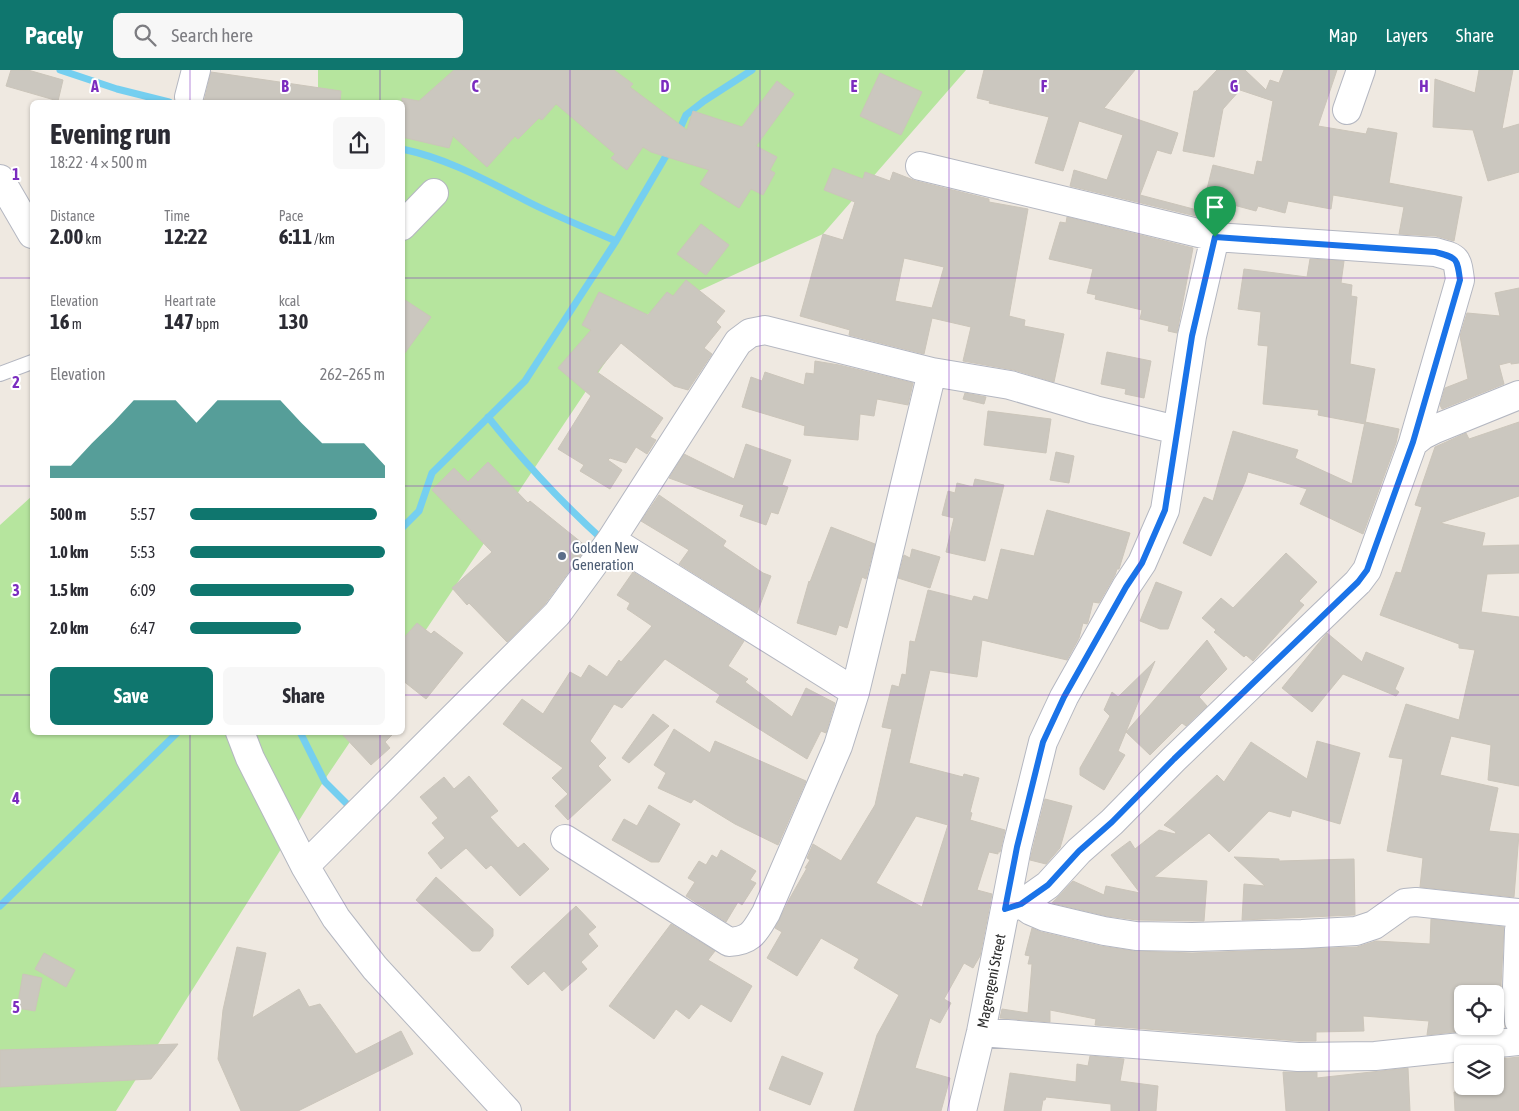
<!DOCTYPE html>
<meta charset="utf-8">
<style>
body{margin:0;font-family:"Asap Condensed",sans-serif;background:#f7f7f7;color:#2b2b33;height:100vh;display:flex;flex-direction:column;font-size:19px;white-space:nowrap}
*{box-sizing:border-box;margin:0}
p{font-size:16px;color:#7c7c81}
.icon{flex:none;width:28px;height:28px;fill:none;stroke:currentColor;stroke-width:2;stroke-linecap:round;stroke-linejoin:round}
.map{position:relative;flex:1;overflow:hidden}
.sheet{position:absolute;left:30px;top:30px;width:375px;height:635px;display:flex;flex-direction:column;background:#fff;border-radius:8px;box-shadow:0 1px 4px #0004}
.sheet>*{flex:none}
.buttons{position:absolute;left:1454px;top:915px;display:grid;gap:10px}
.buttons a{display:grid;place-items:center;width:50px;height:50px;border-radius:8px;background:#fff;box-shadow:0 1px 4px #0004;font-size:25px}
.pin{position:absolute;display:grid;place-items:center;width:42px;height:42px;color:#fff;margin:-51px -21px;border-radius:50% 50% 50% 0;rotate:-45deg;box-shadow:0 0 5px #0007}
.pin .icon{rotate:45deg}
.round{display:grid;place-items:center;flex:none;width:52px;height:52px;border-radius:8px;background:#f7f7f7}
.head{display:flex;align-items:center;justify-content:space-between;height:85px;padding:0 20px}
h1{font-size:28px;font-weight:700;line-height:38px}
.stats{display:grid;grid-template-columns:repeat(3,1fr);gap:8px;height:85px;padding:5px 20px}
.stats div{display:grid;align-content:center}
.stats b{font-size:21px;font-weight:700}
.stats small{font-size:14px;font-weight:400}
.stats p{font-size:14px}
.chart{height:140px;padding:10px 20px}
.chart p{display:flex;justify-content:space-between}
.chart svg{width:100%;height:90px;margin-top:5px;fill:#0f766e;opacity:.7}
.button{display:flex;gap:10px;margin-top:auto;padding:10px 20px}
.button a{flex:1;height:58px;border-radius:8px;background:#0f766e;color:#fff;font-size:20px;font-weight:700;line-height:58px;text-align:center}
.button a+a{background:#f7f7f7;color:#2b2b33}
ul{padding:0 20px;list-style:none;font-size:16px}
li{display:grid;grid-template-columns:80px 60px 1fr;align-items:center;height:38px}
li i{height:12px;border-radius:6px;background:#0f766e}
header{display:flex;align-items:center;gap:30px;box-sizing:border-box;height:70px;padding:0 25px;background:#0f766e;color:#fff}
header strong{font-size:24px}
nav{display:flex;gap:28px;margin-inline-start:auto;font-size:18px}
.search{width:350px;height:45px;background:#f7f7f7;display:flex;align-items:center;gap:12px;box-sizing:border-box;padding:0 18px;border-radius:8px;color:#7c7c81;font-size:19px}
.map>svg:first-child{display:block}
.green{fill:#b6e59e}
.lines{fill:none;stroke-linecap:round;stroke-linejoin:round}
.stream{stroke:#75cff0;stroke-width:7}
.building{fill:#cbc7bf;stroke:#cbc5ba;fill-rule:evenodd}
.lane-casing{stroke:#b4b7c1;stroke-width:16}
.street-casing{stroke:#b4b7c1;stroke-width:30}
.lane{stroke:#fff;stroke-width:14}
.street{stroke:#fff;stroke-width:28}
.route-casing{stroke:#fff;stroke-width:10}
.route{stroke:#1a73e8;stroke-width:6}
.grid{fill:none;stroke:#7b2cbf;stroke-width:1;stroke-opacity:0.55}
.service-dot{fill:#5c6f8a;stroke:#fff;stroke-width:2}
.labels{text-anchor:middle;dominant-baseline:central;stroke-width:4;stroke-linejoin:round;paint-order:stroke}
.service-label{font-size:15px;fill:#4e5e75;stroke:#fff;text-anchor:start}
.street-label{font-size:15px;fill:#2e2e2e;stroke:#fff}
.grid-label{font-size:16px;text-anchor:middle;font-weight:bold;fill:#7b2cbf;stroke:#fff;stroke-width:4;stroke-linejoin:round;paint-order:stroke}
</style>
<header>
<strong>Pacely</strong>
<div class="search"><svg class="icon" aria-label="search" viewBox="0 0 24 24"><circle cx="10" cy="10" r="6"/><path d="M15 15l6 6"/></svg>Search here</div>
<nav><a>Map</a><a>Layers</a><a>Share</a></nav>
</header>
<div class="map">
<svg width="1519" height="1041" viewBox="0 0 1519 1041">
<rect width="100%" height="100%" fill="#efe9e1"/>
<path class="green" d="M318,0H966L823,164L633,251L403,594L402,32H318Z
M32,426V662L356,663L327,706L116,1041H0V455Z"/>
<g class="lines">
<path class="stream" d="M60,0L117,19L169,32
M678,63L686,45L704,31L752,0
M402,79C445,88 480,107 519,127C550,144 584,157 616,171L670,79
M488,347C524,392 562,433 604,471
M402,458L419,441L432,403L525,311L616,171
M300,662L325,712L350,737
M0,836L178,662"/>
</g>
<path class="building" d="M11,0H28L63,10L58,31L6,16Z
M454,0H614L633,14L630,17L687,60L693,41L742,57L777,11L794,24L756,76L777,87L770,100L775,103L763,125L751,119L739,138L700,114L709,100L651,82L643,77L627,100L611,88L615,84L556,34L542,50L539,48L518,69L515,66L487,97L453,66L449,78L402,67V28L419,31Z
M984,0H1135L1104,38L1178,63L1171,84L1157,80L1140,125L1201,141L1200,147L1070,116L1074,100L1107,110L1123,65L1079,51L1063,101L1035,93L1049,47L989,33L990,31L977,28Z
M1217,0H1245L1266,20L1270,10L1279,13L1284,0H1337L1318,56L1366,64L1368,58L1397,63L1389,113L1462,127L1454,171L1436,166L1399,164L1404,137L1333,125L1331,139L1288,131L1285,143L1258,136L1256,141L1226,133L1223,152L1200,147L1213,95L1254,105L1257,91L1262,92L1273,31L1240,20L1223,39L1214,87L1183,81L1194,21H1197Z
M1479,0H1513L1502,59L1519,54V102L1488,111L1473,60L1433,57L1435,9L1475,23Z
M211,2L341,21L340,32H204Z
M880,3L922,22L901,65L860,46Z
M833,98L863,109L865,102L890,111L893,102L916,111L989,129V132L1028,139L1009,246L1025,250L1024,256L1064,264L1054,312L1014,300L963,291L971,257L932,248L924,284L849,265L850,260L800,246L823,164L843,170L855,132L824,120ZM904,188L944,197L932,238L895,231Z
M1067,147L1193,178L1177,263L1168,261L1169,256L1140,249L1142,240L1095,229L1096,225L1087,223L1093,199L1049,189L1060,152L1066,153Z
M701,154L729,175L706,205L677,184Z
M1310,189L1344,191L1341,213L1352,215L1351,226L1357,227L1350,294L1375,299L1365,354L1318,345L1319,340L1263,334L1268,276L1258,275L1261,242L1238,239L1244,199L1307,207Z
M686,210L725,241L716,252L721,257L704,278L712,284L688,320L674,316L621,273L597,302L663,348L650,367L656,370L647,384L636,377L626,393L610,388L608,390L622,400L610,419L580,401L584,395L558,379L591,326L558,298L591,260L582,255L599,222L648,245L667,222L673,226Z
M1519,218V293L1511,294V292L1499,295L1504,314L1442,339L1440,335L1445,318L1468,309L1460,266L1467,243L1500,246L1495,223Z
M402,228L431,247L402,287Z
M1107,282L1151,291L1144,328L1125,324L1126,319L1101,314Z
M815,291L839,295L913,313L908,335L877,329L874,346L860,344L858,370L804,365L805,356L742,337L751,307L762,311L765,302L804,315L806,303L814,304Z
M965,323L986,327L984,334L963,329Z
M988,341L1051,349L1046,383L984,375Z
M1365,352L1399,359L1396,373L1363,464L1300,434L1307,419L1248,402L1245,412L1211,486L1183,473L1204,427L1213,431L1233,361L1298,380L1295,388L1352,414Z
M1519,352V426L1440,453L1485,463L1482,476L1519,475V503L1487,504L1481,542L1519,547V716L1488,710L1491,675L1451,666L1440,705L1498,718L1489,761L1519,764L1514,827L1420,817L1423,788L1387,781L1403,689L1389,687L1406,634L1459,650L1475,580L1459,578V574L1380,545L1396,502L1401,503L1422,437L1415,435L1435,377L1466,363L1469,369Z
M746,374L791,390L782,415L788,417L778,444L771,442L766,455L740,446L744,435L669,408L684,384L734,409Z
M1056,382L1074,386L1069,413L1050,410Z
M488,392L528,433L530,431L587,477L545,534L507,572L469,533L467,535L452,518L492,482L432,420L454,398L468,412Z
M975,409L1004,415L985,491L946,482L954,448L942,445L948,421L955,423L957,413L973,417Z
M659,425L726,471L723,476L763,503L771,506L757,543L679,494L689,480L641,451Z
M1047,440L1130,463L1119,499H1117L1115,505L1099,533L1093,532L1088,552L1087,554L1083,553L1079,568L1067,590L982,570L977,607L930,600L909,693L963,707L964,704L979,708L970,742L972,743L970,750L1005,760L1000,782H998V784L989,782L977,820L992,824L980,886L973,898L964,893L944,929L951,933L940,953L930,948L915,998L950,1008L941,1041H854L877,965L899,925L854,898L859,889L821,868L797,906L767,888L782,862L775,858L790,828L807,798H805L810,790L807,788L813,774L841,791L875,735L892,659L882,657L892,615L899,617L902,604L906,605L910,571L915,572L928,520L972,531L974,526L988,530L1001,479L1034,486ZM916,746L948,755L922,837L876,813Z
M831,457L875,474L866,509L862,507L847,558L839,555L836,565L797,553L809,511L810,512Z
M912,479L940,487L930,518L898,508L904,485L910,488Z
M1286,483L1317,512L1299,531L1304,535L1253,591L1246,585L1244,587L1214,562L1216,560L1202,548L1221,528L1233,538Z
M633,502L744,571L728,596L748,609L745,612L792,647L806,618L835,633L826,663L821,661L807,689L716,632L720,625L665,589L622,638L614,634L590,671L606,688L598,696L611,710L568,750L555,736L568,724L552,708L563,698L503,654L522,629L543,644L570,602L581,608L589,595L607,607L619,590L621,592L652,556L627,539L630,533L617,525Z
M1156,512L1182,522L1168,559H1160L1140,551Z
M417,553L431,564L434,561L463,583L426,629L402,610V570Z
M1327,563L1362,592L1366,582L1404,598L1395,619L1399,622L1396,626L1343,604L1312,642L1282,618Z
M1207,570L1227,599L1199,627L1207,636L1186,656L1182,653L1150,685L1126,662Z
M1155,591L1118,681L1125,685L1104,720L1080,705V698L1110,646L1104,640L1112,622L1118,627Z
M653,644L669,656L629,693L622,688Z
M674,659L710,683L715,671L806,711L778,775L735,754L694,729L691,733L658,718L666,703L654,695Z
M340,662H395L385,672L390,678L371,695Z
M1317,671L1360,683L1340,754L1292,740L1290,747L1269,741L1229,782L1209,763L1154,807L1207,811L1204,851L1137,850L1107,846L1052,833L1073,811L1104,825L1106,816L1140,823L1111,785L1130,771L1135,779L1159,760L1175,764L1176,762L1164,755L1217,705L1224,712L1251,672L1307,709Z
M469,706L498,741L490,747L518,778L524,773L549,799L520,826L491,795L486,799L466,778L441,799L428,783L445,768L432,753L438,748L420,727L444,707L454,719Z
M1045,729L1072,736L1060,778L1046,794L1030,790Z
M649,735L680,754L659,792H651L612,770L624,749L637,756Z
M721,780L756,801L750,810L756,813L742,835L738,832L726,852L686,826L695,812L688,808L699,791L706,795L712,785L717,788Z
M1234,787L1279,789V791L1354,789L1355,845L1242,850L1244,814L1265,816Z
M436,807L493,859V866L480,881H472L416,830Z
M576,836L596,857L588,864L598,876L581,892L587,899L562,921L544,901L528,915L511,897Z
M1431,849L1504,857L1501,916L1502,934L1500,957L1427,965L1429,951L1363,946L1364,961L1316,962V971H1299L1095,955L1096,949L1050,940V952L1000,948L1002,939L1028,943L1032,894H1028L1030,886L1025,885L1032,858L1041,862L1100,876L1134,881L1192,883L1357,877L1376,871L1430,874ZM1462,924H1495V956H1462Z
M671,854L715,881L708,890L752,916L731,952L701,934L689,949L676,939L654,969L609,936Z
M237,877L266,883L252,948L299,919L309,937L320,934L356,984L401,961L413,984L298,1041H241L218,989L223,940Z
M44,883L75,900L66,917L35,899Z
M23,904L42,908L35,941L17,938Z
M178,974L151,1009L0,1017V980Z
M782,986L823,1003L810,1035L769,1019Z
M1090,986L1124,989L1120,1011L1158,1016L1156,1041H1111V1034L1046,1027L1045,1030H1043L1041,1041H1004L1010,1003L1076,1012L1077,994L1088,996Z
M1519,987V1041H1455L1454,1022H1469V1016H1501L1500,989Z
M1408,998L1410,1041H1286L1283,1002H1317V1008Z"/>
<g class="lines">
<g class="lane-casing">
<path id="lane" d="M0,304L32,292"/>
</g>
<g class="street-casing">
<path id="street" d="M189,27L196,0
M1347,40L1361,0
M920,96L1215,167L1435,182C1457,188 1457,187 1460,210L1413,373
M0,109L32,164
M402,156L434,123
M611,470L855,622
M240,662L250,688L305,796L336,848L375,898L507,1041
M565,769L729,872C752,871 755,861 766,843L838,676L855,622L932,302
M305,796L557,544L611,470L738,272L750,263L765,260L932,302L1010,315L1095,340L1177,360
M1021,834L1031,841L1045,847L1104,861L1136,866L1192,867L1302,864L1356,861L1374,855L1405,833L1416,832L1519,843
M1005,839L1017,777L1043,672L1064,627L1126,517L1142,493L1165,440L1192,266L1215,167
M1519,860L1517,917L1519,951
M981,962L1298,987L1375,986L1519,971
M962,1041L981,962L1005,839L1021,834L1048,815L1079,781L1112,752L1174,689L1358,512L1367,500L1413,373L1423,365L1435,359L1519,325"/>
</g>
<use href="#lane" class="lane"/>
<use href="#street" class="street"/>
</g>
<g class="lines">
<g class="route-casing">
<path id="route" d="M1215,167L1435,182C1457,188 1457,187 1460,210L1413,372L1367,500L1358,512L1174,689L1112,752L1079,781L1048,815L1021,834L1005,839L1017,777L1043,672L1064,627L1126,517L1142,493L1165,440L1192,266Z"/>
</g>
<use href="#route" class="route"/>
</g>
<path class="grid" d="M190,0V32M380,0V32M570,0V1041M760,0V1041M949,0V1041M1139,0V1041M1329,0V1041M0,208H32M402,208H1519M0,416H32M402,416H1519M0,625H32M402,625H1519M190,662V1041M380,662V1041M0,833H1519"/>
<circle class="service-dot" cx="562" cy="486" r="5"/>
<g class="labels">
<g class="service-label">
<text x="572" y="477">Golden New<tspan x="572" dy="17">Generation</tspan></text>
</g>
<g class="street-label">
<text transform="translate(991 911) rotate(-79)">Magengeni Street</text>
</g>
</g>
<g class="grid-label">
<text x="95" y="22">A</text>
<text x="285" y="22">B</text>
<text x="475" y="22">C</text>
<text x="665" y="22">D</text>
<text x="854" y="22">E</text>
<text x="1044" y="22">F</text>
<text x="1234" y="22">G</text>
<text x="1424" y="22">H</text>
<text x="16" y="110">1</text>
<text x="16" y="318">2</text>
<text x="16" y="526">3</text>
<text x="16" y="734">4</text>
<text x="16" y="943">5</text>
</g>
</svg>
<div class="buttons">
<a><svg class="icon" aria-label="locate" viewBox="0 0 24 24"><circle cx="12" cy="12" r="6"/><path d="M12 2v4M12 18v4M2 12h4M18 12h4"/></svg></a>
<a><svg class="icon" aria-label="layers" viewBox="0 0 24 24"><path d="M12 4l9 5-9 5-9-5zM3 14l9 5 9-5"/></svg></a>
</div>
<div class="pin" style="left:1215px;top:167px;background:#1e9e55"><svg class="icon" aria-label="arrive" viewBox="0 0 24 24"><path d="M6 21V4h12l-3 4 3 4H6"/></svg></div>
<section class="sheet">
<div class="head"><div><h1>Evening run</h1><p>18:22 · 4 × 500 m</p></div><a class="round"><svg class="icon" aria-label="share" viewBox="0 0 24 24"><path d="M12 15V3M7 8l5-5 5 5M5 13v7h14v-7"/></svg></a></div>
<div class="stats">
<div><p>Distance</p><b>2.00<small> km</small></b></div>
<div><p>Time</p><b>12:22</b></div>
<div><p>Pace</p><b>6:11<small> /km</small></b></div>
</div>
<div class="stats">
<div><p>Elevation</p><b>16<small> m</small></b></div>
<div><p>Heart rate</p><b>147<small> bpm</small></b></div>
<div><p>kcal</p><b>130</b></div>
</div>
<div class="chart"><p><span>Elevation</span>262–265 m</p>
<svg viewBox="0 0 160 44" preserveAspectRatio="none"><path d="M0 44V38L10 38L20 27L30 17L40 6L50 6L60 6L70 17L80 6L90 6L100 6L110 6L120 17L130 27L140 27L150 27L160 38V44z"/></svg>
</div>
<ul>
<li><b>500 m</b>5:57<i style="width:96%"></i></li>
<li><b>1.0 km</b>5:53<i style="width:100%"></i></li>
<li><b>1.5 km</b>6:09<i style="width:84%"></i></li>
<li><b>2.0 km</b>6:47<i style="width:57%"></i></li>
</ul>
<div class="button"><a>Save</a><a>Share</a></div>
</section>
</div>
